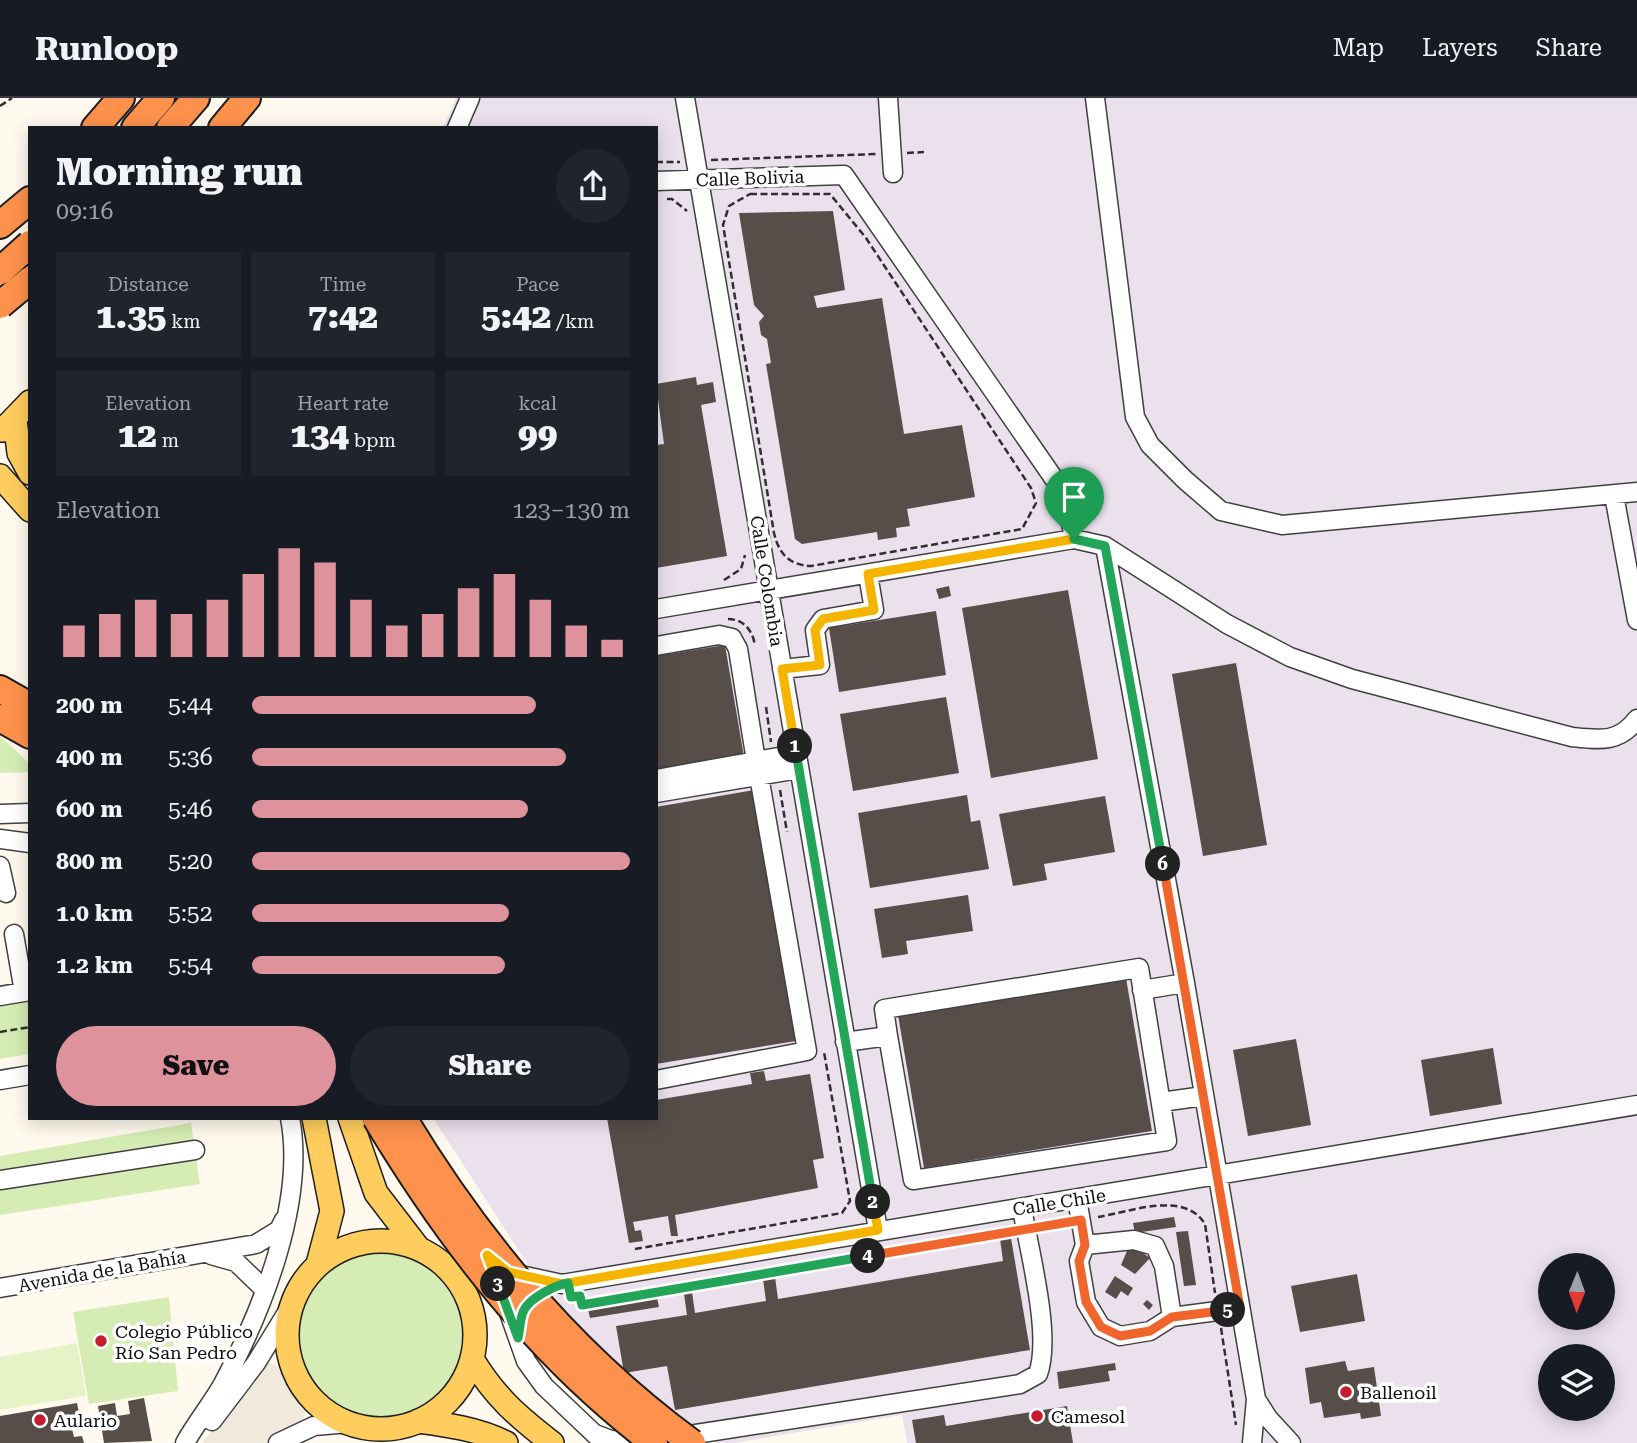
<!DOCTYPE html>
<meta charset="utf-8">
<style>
body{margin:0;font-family:"Roboto Serif",serif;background:#20242c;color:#f1f3f6;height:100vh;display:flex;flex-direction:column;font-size:26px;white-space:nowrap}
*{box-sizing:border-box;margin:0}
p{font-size:23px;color:#9ea1a6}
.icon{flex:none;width:38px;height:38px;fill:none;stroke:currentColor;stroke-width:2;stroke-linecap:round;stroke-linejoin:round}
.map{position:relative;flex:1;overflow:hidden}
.side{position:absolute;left:28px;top:28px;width:630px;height:994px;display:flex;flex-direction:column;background:#171b24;border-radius:0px;box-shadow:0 4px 18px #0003}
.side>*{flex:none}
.needle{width:46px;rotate:181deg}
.fabs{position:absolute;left:1538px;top:1155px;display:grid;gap:14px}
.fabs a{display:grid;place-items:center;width:77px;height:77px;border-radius:50%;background:#171b24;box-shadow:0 4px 18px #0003;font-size:35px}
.pin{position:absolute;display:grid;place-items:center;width:60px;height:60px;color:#fff;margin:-72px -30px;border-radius:50% 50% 50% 0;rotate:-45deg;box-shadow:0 0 7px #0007}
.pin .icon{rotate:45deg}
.km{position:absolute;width:35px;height:35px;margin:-18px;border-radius:50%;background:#222;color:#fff;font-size:19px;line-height:35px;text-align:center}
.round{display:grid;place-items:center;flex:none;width:74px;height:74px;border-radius:37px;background:#20242c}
.summary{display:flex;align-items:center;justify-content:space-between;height:119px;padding:0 28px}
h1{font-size:38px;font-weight:800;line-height:52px}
.metrics{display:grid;grid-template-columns:repeat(3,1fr);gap:10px;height:119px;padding:7px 28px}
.metrics div{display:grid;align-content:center;border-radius:0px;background:#20242c;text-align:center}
.metrics b{font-size:35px;font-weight:800}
.metrics small{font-size:19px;font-weight:400}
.metrics p{font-size:19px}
.chart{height:196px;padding:14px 28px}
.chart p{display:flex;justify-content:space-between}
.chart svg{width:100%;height:126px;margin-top:7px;stroke:#de929c;stroke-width:6}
.action{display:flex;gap:14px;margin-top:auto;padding:14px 28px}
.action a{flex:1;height:80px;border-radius:42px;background:#de929c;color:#111;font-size:28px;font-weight:800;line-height:80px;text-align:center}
.action a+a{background:#20242c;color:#f1f3f6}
ul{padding:0 28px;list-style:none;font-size:23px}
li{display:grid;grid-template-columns:112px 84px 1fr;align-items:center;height:52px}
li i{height:18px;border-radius:9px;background:#de929c}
header{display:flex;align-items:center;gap:42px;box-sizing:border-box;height:98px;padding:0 35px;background:#171b24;border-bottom:2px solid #363941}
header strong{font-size:33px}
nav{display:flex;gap:38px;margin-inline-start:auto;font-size:24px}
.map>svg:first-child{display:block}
.industrial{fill:#ebe1ed;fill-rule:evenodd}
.green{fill:#d5ecb4}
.pitch{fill:#e6f3c6}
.plaza{fill:#f0e9dc}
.building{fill:#574d49}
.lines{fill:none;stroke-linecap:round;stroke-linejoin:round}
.minor-casing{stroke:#404040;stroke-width:21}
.major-casing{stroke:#1e1e1e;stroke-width:26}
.highway-casing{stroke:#1e1e1e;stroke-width:30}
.path{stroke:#2f2f2f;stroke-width:2.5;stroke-dasharray:7 3.5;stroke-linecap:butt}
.minor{stroke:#fff;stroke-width:18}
.major{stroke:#ffcd5d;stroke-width:23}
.highway{stroke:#fe924c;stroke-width:26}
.highway-bridge-casing{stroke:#1e1e1e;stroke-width:30;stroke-linecap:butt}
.highway-bridge{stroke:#fe924c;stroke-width:26}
.split-1-casing{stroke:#fff;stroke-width:14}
.split-2-casing{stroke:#fff;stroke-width:14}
.split-3-casing{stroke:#fff;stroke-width:14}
.split-4-casing{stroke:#fff;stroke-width:14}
.split-5-casing{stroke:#fff;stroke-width:14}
.split-6-casing{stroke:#fff;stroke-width:14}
.split-7-casing{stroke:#fff;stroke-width:14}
.split-1{stroke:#f5b400;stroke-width:9}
.split-2{stroke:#22a559;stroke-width:9}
.split-3{stroke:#f5b400;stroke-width:9}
.split-4{stroke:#22a559;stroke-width:9}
.split-5{stroke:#f0652b;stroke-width:9}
.split-6{stroke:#f0652b;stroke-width:9}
.split-7{stroke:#22a559;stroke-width:9}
.poi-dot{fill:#c71b2f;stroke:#fff;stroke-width:2.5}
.labels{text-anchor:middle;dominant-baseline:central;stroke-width:7;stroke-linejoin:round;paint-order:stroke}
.street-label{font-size:18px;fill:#0d0d0d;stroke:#fff}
.poi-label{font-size:18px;fill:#0d0d0d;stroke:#fff;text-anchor:start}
</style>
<header>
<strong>Runloop</strong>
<nav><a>Map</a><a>Layers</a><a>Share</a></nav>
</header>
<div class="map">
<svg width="1637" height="1345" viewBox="0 0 1637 1345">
<rect width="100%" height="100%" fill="#fffaed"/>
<path class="industrial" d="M456,0H1637V1345H907L902,1317L734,1345H717L648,1296L552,1204L433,1020H656V30H443ZM1550,1167H1603V1220H1550ZM1550,1258H1603V1311H1550Z"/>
<path class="green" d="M0,638L30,666V674L0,675Z
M30,898V956L0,961V903Z
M191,1025L200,1086L0,1117V1058Z
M295 1236a86 86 0 1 1 172 0a86 86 0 1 1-172 0Z
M169,1199L178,1293L89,1306L73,1214Z"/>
<path class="pitch" d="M77,1245L86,1298L0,1312V1259Z"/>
<path class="plaza" d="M266,1264L281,1269L306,1310L302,1324L265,1345H202Z"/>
<path class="building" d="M833,113L845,192L814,198L817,210L882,200L904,336L962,327L975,399L907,411L910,428L896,430L897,439L878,442L877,434L802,446L795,441L766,266L771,265L767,241L761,237L759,224L764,218L754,207L739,115Z
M696,279L697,287L713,284L716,304L701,307L727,458L656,470V347L664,346L656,286Z
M949,488L951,498L939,501L936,491Z
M1068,492L1098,661L991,680L962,510Z
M936,513L946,577L839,594L829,530Z
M725,547L744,659L656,674V558Z
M1236,565L1267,747L1203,758L1172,576Z
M946,599L959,675L853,693L840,616Z
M754,692L796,943L656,966V709Z
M967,697L971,724L980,722L989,771L870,790L858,715Z
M1105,698L1115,754L1044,766L1047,782L1013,788L999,716Z
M968,797L973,833L906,843L908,856L882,860L874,811Z
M1126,880L1152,1033L924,1070L898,917Z
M1296,941L1311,1027L1248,1038L1233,952Z
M1493,950L1502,1006L1430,1018L1421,962Z
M764,973L766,983L810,976L824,1060L813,1062L818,1090L675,1117L678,1138H671L668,1118L633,1124L635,1133L641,1132L643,1143L629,1145L607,1020H656V1002L752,986L750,975Z
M1174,1119L1176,1129L1135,1135L1133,1125Z
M1188,1133L1196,1187L1184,1188L1176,1134Z
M1011,1140L1030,1252L675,1312L667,1268L624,1275L616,1228L687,1217L684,1196L692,1194L695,1215L766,1203L763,1181L775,1179L778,1201L1003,1163L1000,1141Z
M1130,1146L1150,1160L1135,1176L1121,1167Z
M1357,1176L1365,1223L1300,1234L1291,1188Z
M1115,1178L1133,1190L1128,1198L1121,1193L1116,1201L1105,1194Z
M657,1200L659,1209L590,1220L588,1211Z
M1147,1202L1153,1207L1149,1212L1143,1206Z
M1345,1263L1348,1273L1374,1269L1381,1318L1361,1321L1360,1315L1324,1320L1321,1304L1310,1306L1305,1270Z
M1115,1265L1116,1272L1108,1273L1110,1283L1059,1291L1057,1274Z
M144,1300L152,1343L104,1345L98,1308L115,1305L117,1318L130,1316L128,1303Z
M77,1305L81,1325L71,1327L74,1339L82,1338L84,1345H0V1318Z
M1067,1308L1073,1345H916L912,1322L944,1317L946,1328Z"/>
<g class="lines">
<g class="minor-casing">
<path id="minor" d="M685,0L878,1132
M888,0L893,75
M1095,0L1135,319L1150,347L1185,382L1221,413L1282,427L1637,394
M457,30L470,0
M656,83L844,77L1066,398L1074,441
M1614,397L1637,522
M1105,448L1185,885L1256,1301L1252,1345
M656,511L1074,441L1105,448L1227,526L1290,559L1352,581L1572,639C1600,642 1619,645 1637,621
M656,548L719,537L732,540L738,551L756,663L796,656
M782,571L820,567L815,532L823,521L874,512L868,476
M656,681L756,663
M656,695L799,671
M0,716L30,715
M0,741L30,745
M0,768L6,795
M14,836L24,894
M1142,892L1185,885
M0,898L30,893
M845,944L888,938L884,911L1139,870L1167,1043L913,1082L888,938
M0,982L30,977
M656,982L807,953L759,678
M1161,1004L1204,998
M0,1082L195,1052
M1077,1101L1085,1147L1079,1163L1086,1204L1101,1229L1120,1238L1150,1233L1172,1219L1164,1168L1155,1148L1134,1142L1085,1147
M211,1157L236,1164L264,1191
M516,1176L562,1186L1637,1007
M0,1190L256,1146L279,1132L284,1122
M508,1212L526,1263L544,1288L602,1343
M1172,1219L1240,1210
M1256,1301L1268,1320L1291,1345
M212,1323L256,1265L291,1208
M595,1336L611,1342L644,1344L1020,1286L1038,1276C1052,1237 1029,1153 1022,1110
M185,1345C196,1325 211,1307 223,1286C262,1213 306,1104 290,1020
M278,1345L314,1328L349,1325"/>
</g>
<g class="major-casing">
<path id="major" d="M15,322L19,355L30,375
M3,332L30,304
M0,378L30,412
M314,1020L332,1113L318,1166
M350,1020L376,1095L419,1151
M287 1237a94 94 0 1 1 188 0a94 94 0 1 1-188 0Z
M472,1261C495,1299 517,1318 552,1345
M418,1323C449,1327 478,1331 506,1345"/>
</g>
<g class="highway-casing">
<path id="highway" d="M95,30L121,0
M135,30L161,0
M170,30L196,0
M222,30L247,0
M0,127L30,102
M0,591L30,608
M0,620L30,637"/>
</g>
<path class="path" d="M0,8L12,0
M907,55L924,54
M711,62L876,56
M656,64H680
M750,96H830L866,140L1031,390L1036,405L1022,431L811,468C789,467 779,456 774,435L723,127L729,108Z
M667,101H672L687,113
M724,482L741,471L745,457
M728,521C744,521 753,533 755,548
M766,609L771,644
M780,692L787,734
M0,934L30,929
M1098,1119C1130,1114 1184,1092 1205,1126L1215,1195
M1043,1129L1064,1125
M635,1151L842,1115L850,1103L824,954
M581,1198L582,1207L1008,1135
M1221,1230L1236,1327"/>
<use href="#minor" class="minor"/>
<use href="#major" class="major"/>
<use href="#highway" class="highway"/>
<g class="highway-bridge-casing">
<path id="highway-bridge" d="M0,173L30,146
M0,207L30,182
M376,1020C450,1143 538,1257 654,1345
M403,1020C479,1146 573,1258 692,1345"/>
</g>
<use href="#highway-bridge" class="highway-bridge"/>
</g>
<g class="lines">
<g class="split-1-casing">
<path id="split-1" d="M795,648L782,571L820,567L815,532L823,521L874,512L868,476L1074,441"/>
</g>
<g class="split-2-casing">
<path id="split-2" d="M795,648L873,1104"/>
</g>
<g class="split-3-casing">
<path id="split-3" d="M498,1186L487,1157L508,1174L562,1186L878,1132L873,1104"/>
</g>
<g class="split-4-casing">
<path id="split-4" d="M498,1186L518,1240C520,1232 520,1219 524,1212C530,1200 555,1187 568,1185L571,1199L580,1198L582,1207L868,1158"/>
</g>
<g class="split-5-casing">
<path id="split-5" d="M868,1158L1081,1122L1085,1147L1079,1163L1086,1204L1101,1229L1120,1238L1150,1233L1172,1219L1228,1212"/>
</g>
<g class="split-6-casing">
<path id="split-6" d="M1163,766L1240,1210L1228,1212"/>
</g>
<g class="split-7-casing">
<path id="split-7" d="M1074,441L1105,448L1163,766"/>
</g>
<use href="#split-1" class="split-1"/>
<use href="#split-2" class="split-2"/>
<use href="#split-3" class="split-3"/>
<use href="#split-4" class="split-4"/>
<use href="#split-5" class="split-5"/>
<use href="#split-6" class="split-6"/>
<use href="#split-7" class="split-7"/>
</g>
<g class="poi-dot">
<circle cx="101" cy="1243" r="7"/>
<circle cx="1346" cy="1294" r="7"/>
<circle cx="1037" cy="1318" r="7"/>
<circle cx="40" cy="1322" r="7"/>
</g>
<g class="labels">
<g class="street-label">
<text transform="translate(750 80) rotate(-2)">Calle Bolivia</text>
<text transform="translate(767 483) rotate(81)">Calle Colombia</text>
<text transform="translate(1059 1104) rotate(-9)">Calle Chile</text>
<text transform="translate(102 1173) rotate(-10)">Avenida de la Bahía</text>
</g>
<g class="poi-label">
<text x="115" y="1233">Colegio Público<tspan x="115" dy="21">Río San Pedro</tspan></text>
<text x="1360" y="1294">Ballenoil</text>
<text x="1051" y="1318">Camesol</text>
<text x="54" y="1322">Aulario</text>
</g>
</g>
</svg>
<div class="fabs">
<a><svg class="needle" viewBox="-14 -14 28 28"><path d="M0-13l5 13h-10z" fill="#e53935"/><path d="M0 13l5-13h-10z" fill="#9ea1a6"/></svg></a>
<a><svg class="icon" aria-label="layers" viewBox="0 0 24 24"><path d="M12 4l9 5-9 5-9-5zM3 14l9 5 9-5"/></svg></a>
</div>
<div class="pin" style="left:1074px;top:441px;background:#1e9e55"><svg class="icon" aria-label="arrive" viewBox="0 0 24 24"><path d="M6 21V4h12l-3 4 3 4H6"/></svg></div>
<b class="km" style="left:795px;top:648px">1</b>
<b class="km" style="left:873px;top:1104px">2</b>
<b class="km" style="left:498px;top:1186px">3</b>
<b class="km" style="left:868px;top:1158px">4</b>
<b class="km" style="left:1228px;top:1212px">5</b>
<b class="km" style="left:1163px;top:766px">6</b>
<section class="side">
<div class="summary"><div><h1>Morning run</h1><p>09:16</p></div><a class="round"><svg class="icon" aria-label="share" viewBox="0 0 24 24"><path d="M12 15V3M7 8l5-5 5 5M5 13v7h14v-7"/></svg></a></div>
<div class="metrics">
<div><p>Distance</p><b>1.35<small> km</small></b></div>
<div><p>Time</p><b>7:42</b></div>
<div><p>Pace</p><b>5:42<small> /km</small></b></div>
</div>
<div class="metrics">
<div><p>Elevation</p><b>12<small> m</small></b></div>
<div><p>Heart rate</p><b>134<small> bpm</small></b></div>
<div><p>kcal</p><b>99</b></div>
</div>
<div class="chart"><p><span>Elevation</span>123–130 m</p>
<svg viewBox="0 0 160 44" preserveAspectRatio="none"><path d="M5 44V33M15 44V29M25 44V24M35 44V29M45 44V24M55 44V15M65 44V6M75 44V11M85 44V24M95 44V33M105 44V29M115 44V20M125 44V15M135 44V24M145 44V33M155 44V38"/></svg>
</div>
<ul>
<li><b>200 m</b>5:44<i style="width:75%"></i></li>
<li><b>400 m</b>5:36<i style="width:83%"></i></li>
<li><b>600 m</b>5:46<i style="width:73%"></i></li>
<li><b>800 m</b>5:20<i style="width:100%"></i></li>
<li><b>1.0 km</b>5:52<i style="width:68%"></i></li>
<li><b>1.2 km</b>5:54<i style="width:67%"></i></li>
</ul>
<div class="action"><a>Save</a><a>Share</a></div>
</section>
</div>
